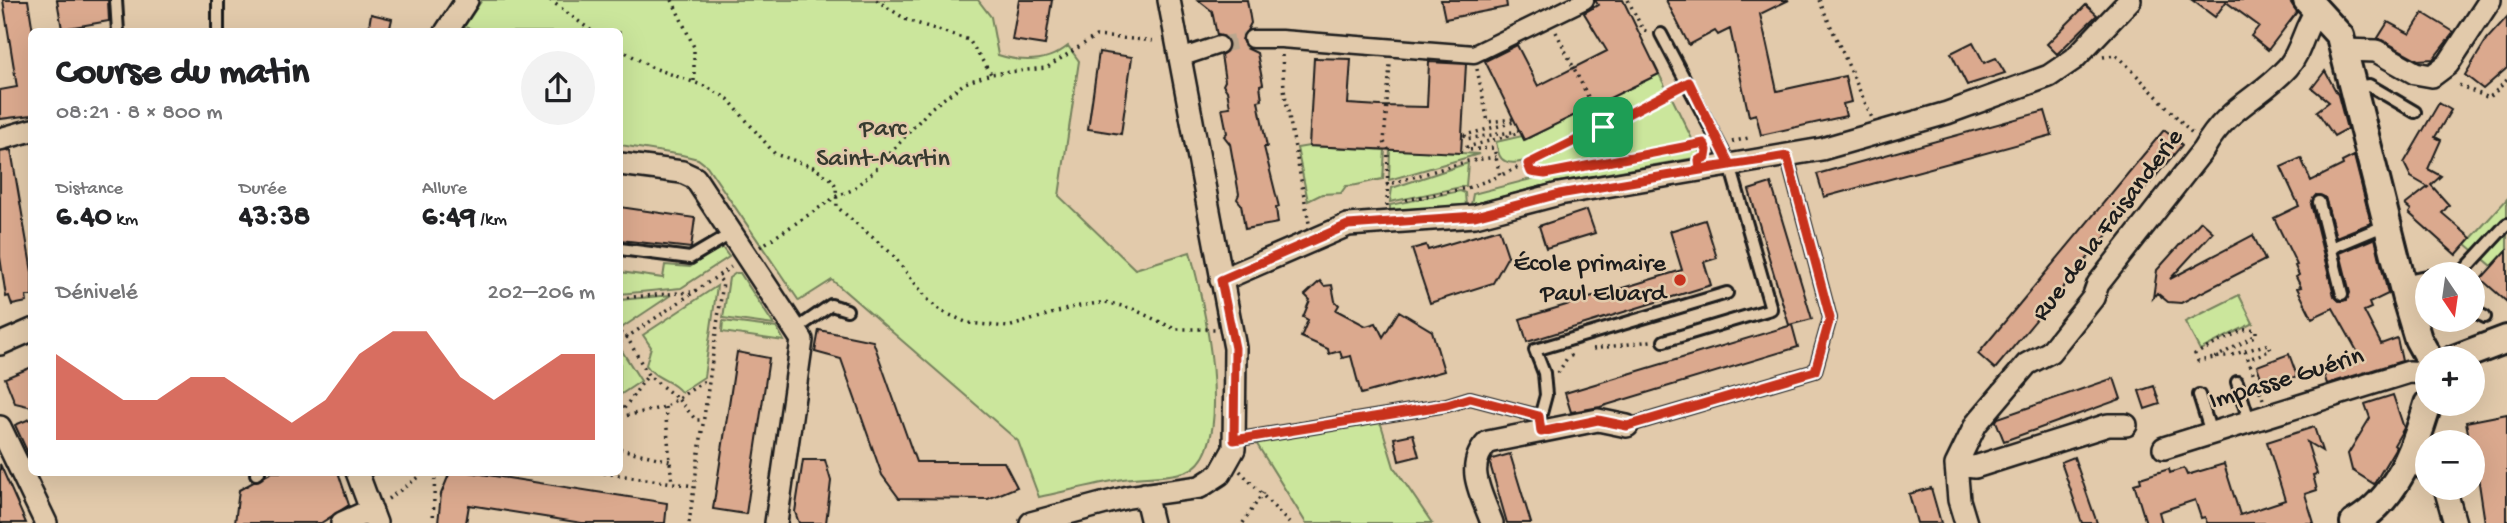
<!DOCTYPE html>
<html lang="fr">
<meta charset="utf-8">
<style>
body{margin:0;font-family:"Gochi Hand",sans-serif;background:#f2f2f2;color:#202124;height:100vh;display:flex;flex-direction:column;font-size:26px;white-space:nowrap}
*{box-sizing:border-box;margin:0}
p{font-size:23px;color:#757577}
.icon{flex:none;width:38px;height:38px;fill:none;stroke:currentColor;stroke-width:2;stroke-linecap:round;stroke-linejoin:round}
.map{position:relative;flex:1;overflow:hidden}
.panel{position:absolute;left:28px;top:28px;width:595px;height:448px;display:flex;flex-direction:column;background:#fff;border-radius:10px;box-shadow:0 7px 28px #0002}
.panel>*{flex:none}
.needle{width:46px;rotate:167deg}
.tools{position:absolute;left:2415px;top:262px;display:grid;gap:14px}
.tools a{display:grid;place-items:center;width:70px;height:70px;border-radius:50%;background:#fff;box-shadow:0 7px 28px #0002;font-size:35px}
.pin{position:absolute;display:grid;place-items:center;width:60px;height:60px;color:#fff;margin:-30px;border-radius:14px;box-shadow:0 4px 10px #0006}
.round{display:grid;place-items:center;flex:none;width:74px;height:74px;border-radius:37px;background:#f2f2f2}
.headline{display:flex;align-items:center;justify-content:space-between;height:119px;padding:0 28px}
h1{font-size:38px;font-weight:700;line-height:52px}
.figures{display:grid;grid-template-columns:repeat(3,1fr);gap:10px;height:119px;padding:7px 28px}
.figures div{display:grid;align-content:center}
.figures b{font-size:30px;font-weight:700}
.figures small{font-size:19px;font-weight:400}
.figures p{font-size:19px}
.chart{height:196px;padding:14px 28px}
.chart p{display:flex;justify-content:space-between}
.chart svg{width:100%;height:126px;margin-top:7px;fill:#c8321e;opacity:.7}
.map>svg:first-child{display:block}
.green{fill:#cbe69c;stroke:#74815c;stroke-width:2}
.building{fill:#dba98e;stroke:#1c1c1c;stroke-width:2}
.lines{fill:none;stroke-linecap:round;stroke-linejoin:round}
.pedestrian-tunnel{stroke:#baa78e;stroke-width:16;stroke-dasharray:16 8;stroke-linecap:butt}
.service-casing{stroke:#1c1c1c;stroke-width:16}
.pedestrian-casing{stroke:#1c1c1c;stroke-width:21}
.minor-casing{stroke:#1c1c1c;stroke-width:26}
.tertiary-casing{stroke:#1c1c1c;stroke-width:32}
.path{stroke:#1c1c1c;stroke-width:3.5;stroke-dasharray:2 5;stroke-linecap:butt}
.service{stroke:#e2caab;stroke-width:10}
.pedestrian{stroke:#e2caab;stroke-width:16}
.minor{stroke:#e2caab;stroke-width:21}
.tertiary{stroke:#e2caab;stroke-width:26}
.route-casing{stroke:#fff;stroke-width:14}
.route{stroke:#c8321e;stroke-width:9}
.poi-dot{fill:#c8321e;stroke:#e2caab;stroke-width:2.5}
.labels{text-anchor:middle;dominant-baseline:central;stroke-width:5;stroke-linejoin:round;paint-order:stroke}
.park-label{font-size:26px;fill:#363a2f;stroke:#e2caab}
.street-label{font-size:26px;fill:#1c1c1c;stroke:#e2caab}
.poi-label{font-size:26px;fill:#1c1c1c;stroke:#e2caab;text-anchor:end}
</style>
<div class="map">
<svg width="2507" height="523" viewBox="0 0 2507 523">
<rect width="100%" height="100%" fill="#e2caab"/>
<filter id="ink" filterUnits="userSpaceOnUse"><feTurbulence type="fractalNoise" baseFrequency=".0143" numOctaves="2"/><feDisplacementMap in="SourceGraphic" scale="14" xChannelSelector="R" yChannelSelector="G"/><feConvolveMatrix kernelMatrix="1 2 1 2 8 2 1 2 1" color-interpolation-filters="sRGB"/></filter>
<g filter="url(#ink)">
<path class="green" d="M482,0H978L991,17L998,55C1023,63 1047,63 1068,46L1079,61L1059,196L1135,269L1190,252C1202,293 1239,451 1187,471C1169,478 1143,476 1123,479C1095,484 1067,491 1039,497L1018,441L832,280L799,301L707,166L698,159L682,155L620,145V32H484L464,27Z
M1659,74L1667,90L1604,123L1595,105Z
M1671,96L1695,145L1546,172L1539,171L1538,163Z
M1590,107L1597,121L1596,127C1578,136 1523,171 1505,161C1498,158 1498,149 1496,142L1522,136L1525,140Z
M1309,146L1385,150L1383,179C1369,181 1360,186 1346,186L1341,193L1322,194L1308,201L1297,148Z
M1390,149L1479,154L1389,180Z
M1699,149L1700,157L1558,182L1471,205L1473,194L1535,178Z
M1468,163L1466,186L1390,202L1392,188Z
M1460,191L1465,193L1466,206L1390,210V205Z
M2507,199V250L2492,266L2466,244Z
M721,246L729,257L681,288L620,294V272L663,278L665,265L690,267Z
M736,273H740L774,325L723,318L729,278Z
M717,286L704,377L681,392C671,379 656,380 646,365L651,347L643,335Z
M671,295L620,329V300Z
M2239,295L2253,323L2200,350L2185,322Z
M723,321L777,328L784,341L722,332Z
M622,351L641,381L620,395V353Z
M1380,421L1394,467L1432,523H1306L1255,441Z"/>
<path class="building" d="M3,0H28L33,32L32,115L0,119V90L17,87Z
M57,0H108L109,21L62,29Z
M1019,0H1052L1045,45L1012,40Z
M1198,0H1247L1251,23L1242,40L1246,48L1257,53L1263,84L1260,85L1262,100L1258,101L1267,147H1264L1279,207L1276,208L1278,223L1245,229L1241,204L1237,199L1239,194L1230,144L1224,136L1227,133L1222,108L1230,107L1227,91L1223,85L1225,81L1221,55L1227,51L1229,42L1225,37L1217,35L1212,11Z
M1441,0H1506L1507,7L1445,19Z
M1595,0H1623L1659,74L1524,140L1485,61L1517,45L1538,86L1607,51L1584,13L1598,5Z
M1666,0H1789L1760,14L1777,91L1845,76L1851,102L1843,104L1846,116L1761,135L1756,114L1749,116L1730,29L1718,35L1715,31L1689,45Z
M2192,0H2289L2297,12L2268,50L2251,36L2259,26L2226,2L2215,17Z
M2086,5L2097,15L2057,54L2047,44Z
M2423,13L2454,32L2433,59L2418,60L2378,38L2388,22L2410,34Z
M371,14L392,19L389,32H368Z
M2507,17V68L2483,89L2465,75L2487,39Z
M1973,42L1984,63L1996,58L2005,73L1967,85L1951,53Z
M1099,52L1132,57L1121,134L1088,129Z
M1314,58L1351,59L1348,104L1380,106L1427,107L1429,62L1466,64L1461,153L1309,146Z
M2325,71L2338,95L2347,129L2334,136L2317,111L2329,102L2312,88Z
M2439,103L2451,110L2435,137L2441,140L2428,169L2441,176L2431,185L2449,205L2442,213L2471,238L2456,255L2409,213L2411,210L2405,205L2428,187L2411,177L2404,163Z
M2045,111L2052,135L1824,197L1817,174Z
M2164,130L2182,145L1995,369L1978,354Z
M11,150L32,272V296H26L27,302L12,305L9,296L6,297L0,257V152Z
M2354,156L2371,223L2336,237L2325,197L2316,195L2311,204L2334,296L2339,301L2347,300L2350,293L2340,253L2375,238L2388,294L2369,303L2371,308L2364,311L2381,344L2397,338L2402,361L2327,384L2323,371L2361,358L2333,308L2312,318L2297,288L2301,287L2296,277L2299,275L2295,266L2297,265L2274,218L2299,206L2281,167L2301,158L2311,181L2343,165L2342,162Z
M1771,183L1812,319L1789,325L1749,190Z
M620,207L695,218L691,248L620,240Z
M1587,210L1595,233L1546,248L1539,226Z
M1705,220L1717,258L1704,262L1711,285L1527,342L1520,319L1682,270L1670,231Z
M2201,221L2213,232L2170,279L2253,235L2265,260L2181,303L2168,302L2157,293L2153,298L2157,270Z
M1499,229L1508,256L1493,283L1430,303L1412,249L1426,245L1428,250Z
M2507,250V302L2481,279Z
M1320,281L1324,286L1332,285L1335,301L1339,305L1336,310L1366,326L1376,323L1383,337L1399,311L1432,331L1444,371L1361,394L1351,356L1342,358L1340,351L1329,354L1328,349L1301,337L1308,320L1303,317L1310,300L1305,295Z
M1792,325L1798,347L1600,407L1571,412L1565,393Z
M819,330L873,341L916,462H1004L1017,487L988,499L899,498L882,475L841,359L815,352Z
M737,352L769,358L746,514L713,509Z
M2289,354L2297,376L2265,388L2257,366Z
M32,367V407L15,403L5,378Z
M2114,378L2121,399L2004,441L1996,421L1998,418Z
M2154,386L2160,404L2145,409L2139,391Z
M2393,395L2404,428L2394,445L2396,447L2374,484L2352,470L2348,454L2370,418L2365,404Z
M2507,414V523H2485L2473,443H2470L2466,422Z
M32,418V462L15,425Z
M2314,427L2322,451L2307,442L2317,474L2313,475L2317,490L2305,494L2314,523H2207L2205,517L2201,518L2195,500L2159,512L2162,523H2146L2134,484L2141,482L2140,478L2169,469L2170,473L2184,468L2187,475L2224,464L2240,515L2285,500L2267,442Z
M1413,434L1419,456L1399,461L1394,438Z
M1510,454L1531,523H1507L1490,464L1492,459Z
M2074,457L2097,523H2082L2061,462Z
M803,460H825L831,481L826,523H799L795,512Z
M0,464L26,523H0Z
M272,472H338L349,505L321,523H235L239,490Z
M450,472H469L667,503L665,523H582L469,505L466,523H438L441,494Z
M1931,488L1941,523H1917L1909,494Z"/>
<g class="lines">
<path class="pedestrian-tunnel" d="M1219,45L1252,39"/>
<g class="service-casing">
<path id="service" d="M116,0L118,32
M218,0V32
M1661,34L1730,165L1771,309L1664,341
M2354,87L2369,85L2415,112
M2319,202L2342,294
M2331,248L2386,225
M620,249L690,258L734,232
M2460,275L2507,224
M2403,281L2427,276
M2473,311L2485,317
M795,330L831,305L847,310
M2237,382L2249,420
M2199,395L2211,433
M1539,421L1546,395L1544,373L1535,350L1727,293
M1627,426L1815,371L1830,318L1787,156
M1234,440L1447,405L1470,398L1539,416
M256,474L259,472"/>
</g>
<g class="pedestrian-casing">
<path id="pedestrian" d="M1252,39H1281L1474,54L1585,0
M1180,58L1219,45"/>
</g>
<g class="minor-casing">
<path id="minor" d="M446,32L467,0
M2343,50L2376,51L2415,73L2432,76L2448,64L2490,0
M0,139L32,130
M620,164L682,172L695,178L802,340L776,523
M1221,280L1348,225L1475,216L1559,194L1822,149L1947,113L2049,76L2074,59L2130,0
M0,344L32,330
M0,427L46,523
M2164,448L2409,372L2427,373
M2411,458L2427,471
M1956,465L1975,467L2108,425H2126
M357,472L376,523
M2445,488L2455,523
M1145,494L1152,523
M342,523L371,510
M1031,523L1128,497L1200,487L1220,474L1234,449L1235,348L1169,0
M1492,523C1482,494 1463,467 1488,442L1598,420L1627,426
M1966,523L1959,500L1956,465L1976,424L2027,364L2050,352L2093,298L2098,284L2203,150C2228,106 2259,99 2288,67C2302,51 2304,26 2318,9"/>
</g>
<g class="tertiary-casing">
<path id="tertiary" d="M2307,0L2340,36L2406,299L2418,339L2429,359
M2454,359L2507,339
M2354,523C2397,499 2415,448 2428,404"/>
</g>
<path class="path" d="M550,0L593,32
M672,0L694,47V82
M876,0L907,20L969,40L991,74
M1628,0L1643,30L1649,32
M1819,0L1872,118
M1556,32L1603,127
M620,49L651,67L707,87L728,99L775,154L813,167L831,179L836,186L837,207L891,253L930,302L941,311L968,323L1008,327L1074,307L1105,302L1131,308L1175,329H1215
M1282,55L1284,89L1309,223
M2103,57L2115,55L2122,60L2192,133
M1477,69L1488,122L1513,119L1514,122L1465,135L1466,139L1518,131L1519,133L1467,147V150L1494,148L1500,176L1674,90
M2459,85L2489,98L2507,80
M1732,142L1752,137
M1528,164L1531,172L1545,174L1704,144
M1386,185L1468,161L1496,157
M1406,200L1467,188L1500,176
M1387,206L1388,149L1384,142L1390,64
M760,247L837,196L852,190L875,170L931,108L965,83L991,74L1046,68L1096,36L1157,41
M620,298L691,292
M620,333L627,337L648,375L678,399L696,420H702
M620,342L731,267
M1593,349L1651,341
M2245,351L2268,344L2271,350L2249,359
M2232,355L2245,351L2263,399
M2215,358L2256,335V329L2243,330L2195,354L2198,361L2231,355
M1558,373L1567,358L1573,355
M665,407L672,483
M620,414L648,375
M620,417L665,407L703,382L707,383
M620,449L670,461
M1240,471L1289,523
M597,472L694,486
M388,499L426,472
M433,523L435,472
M689,523L723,283L717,276
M1243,523L1263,493"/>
<use href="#service" class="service"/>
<use href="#pedestrian" class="pedestrian"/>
<use href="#minor" class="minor"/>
<use href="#tertiary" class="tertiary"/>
</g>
</g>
<g class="lines" filter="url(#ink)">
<g class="route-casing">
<path id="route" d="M1603,127L1689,82L1730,165L1559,194L1475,216L1348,225L1221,280L1235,348L1234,440L1447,405L1470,398L1539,416L1541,432L1598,420L1627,426L1815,371L1830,318L1787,156C1758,161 1729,165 1700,169L1699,160L1706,157L1707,150L1704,143L1545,174L1531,172L1528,164L1603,127"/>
</g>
<use href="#route" class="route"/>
</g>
<circle class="poi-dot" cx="1680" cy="280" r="7"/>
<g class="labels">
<g class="park-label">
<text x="883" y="130">Parc<tspan x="883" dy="30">Saint-Martin</tspan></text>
</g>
<g class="street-label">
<text transform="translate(2109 226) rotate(-53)">Rue de la Faisanderie</text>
<text transform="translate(2287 380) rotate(-17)">Impasse Guérin</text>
</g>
<g class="poi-label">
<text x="1666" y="265">École primaire<tspan x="1666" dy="30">Paul Eluard</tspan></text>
</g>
</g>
</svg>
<div class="tools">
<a><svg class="needle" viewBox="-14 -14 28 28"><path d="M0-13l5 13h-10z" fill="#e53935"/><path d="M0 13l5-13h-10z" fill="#757577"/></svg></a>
<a>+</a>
<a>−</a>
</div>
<div class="pin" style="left:1603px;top:127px;background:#1e9e55"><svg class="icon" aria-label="arrive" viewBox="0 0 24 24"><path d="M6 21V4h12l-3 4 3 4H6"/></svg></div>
<section class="panel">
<div class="headline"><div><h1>Course du matin</h1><p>08:21 · 8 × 800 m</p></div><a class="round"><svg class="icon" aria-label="share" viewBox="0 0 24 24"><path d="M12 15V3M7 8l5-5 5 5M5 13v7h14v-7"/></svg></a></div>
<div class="figures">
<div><p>Distance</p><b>6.40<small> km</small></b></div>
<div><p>Durée</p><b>43:38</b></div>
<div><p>Allure</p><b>6:49<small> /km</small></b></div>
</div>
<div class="chart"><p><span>Dénivelé</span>202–206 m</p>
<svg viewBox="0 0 160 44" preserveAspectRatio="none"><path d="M0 44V14L10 22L20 30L30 30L40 22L50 22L60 30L70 38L80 30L90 14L100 6L110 6L120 22L130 30L140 22L150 14L160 14V44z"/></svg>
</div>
</section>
</div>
